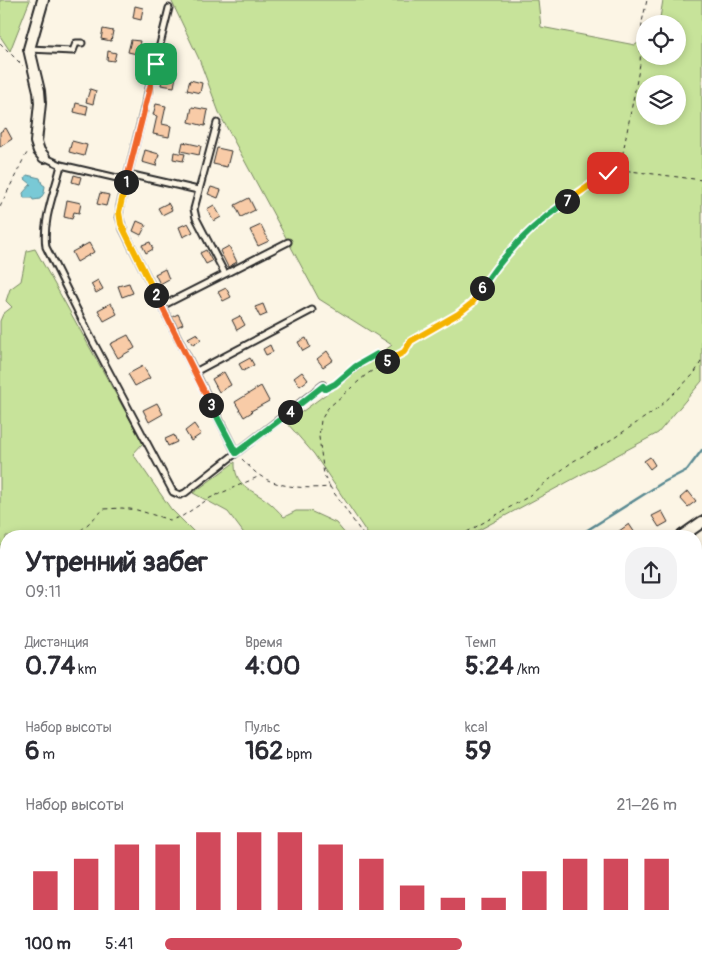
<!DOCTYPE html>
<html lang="ru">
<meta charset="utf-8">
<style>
body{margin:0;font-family:Pangolin,sans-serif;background:#f2f2f3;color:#2b2b33;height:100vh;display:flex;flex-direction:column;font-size:19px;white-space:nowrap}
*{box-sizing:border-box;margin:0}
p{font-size:16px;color:#7c7c81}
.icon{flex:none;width:28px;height:28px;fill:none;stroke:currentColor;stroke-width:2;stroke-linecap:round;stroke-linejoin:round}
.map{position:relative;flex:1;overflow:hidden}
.panel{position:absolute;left:0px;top:530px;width:702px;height:444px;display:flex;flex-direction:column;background:#fff;border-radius:20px 20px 0 0;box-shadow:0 2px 8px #0003}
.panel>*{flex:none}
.buttons{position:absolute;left:636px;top:15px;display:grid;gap:10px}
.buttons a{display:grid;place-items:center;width:50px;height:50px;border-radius:50%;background:#fff;box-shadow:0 2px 8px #0003;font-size:25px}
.pin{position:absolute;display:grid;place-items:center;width:42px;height:42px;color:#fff;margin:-21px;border-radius:10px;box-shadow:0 2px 8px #0006}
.km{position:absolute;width:25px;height:25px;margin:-12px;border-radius:50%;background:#222;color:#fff;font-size:14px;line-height:25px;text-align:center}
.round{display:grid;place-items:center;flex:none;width:52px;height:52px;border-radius:20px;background:#f2f2f3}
.head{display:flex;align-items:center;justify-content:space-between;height:85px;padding:0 25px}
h1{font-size:28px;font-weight:700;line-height:38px}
.stats{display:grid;grid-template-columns:repeat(3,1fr);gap:8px;height:85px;padding:5px 25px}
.stats div{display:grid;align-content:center}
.stats b{font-size:25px;font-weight:700}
.stats small{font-size:14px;font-weight:400}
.stats p{font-size:14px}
.chart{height:140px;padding:10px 25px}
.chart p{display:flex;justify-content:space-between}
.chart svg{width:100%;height:90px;margin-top:5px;stroke:#d1495b;stroke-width:6}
ul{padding:0 25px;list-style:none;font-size:16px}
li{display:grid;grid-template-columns:80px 60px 1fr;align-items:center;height:38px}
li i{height:12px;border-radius:6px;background:#d1495b}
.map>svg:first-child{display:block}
.green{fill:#c7e39a;stroke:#798762;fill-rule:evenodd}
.water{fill:#79c9d6;stroke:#5a8a92}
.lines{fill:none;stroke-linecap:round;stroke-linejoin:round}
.stream{stroke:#5a8a92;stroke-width:2.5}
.building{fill:#f8cba7;stroke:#2b2b2b}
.lane-casing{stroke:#2b2b2b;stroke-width:9}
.street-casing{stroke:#2b2b2b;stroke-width:14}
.path{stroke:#2b2b2b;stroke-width:1;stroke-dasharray:4 4;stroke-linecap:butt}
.lane{stroke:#fcf5e5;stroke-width:5}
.street{stroke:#fcf5e5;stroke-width:10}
.split-1-casing{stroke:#fff;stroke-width:10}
.split-2-casing{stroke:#fff;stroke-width:10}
.split-3-casing{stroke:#fff;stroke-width:10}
.split-4-casing{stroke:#fff;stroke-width:10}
.split-5-casing{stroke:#fff;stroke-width:10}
.split-6-casing{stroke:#fff;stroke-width:10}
.split-7-casing{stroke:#fff;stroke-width:10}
.split-8-casing{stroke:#fff;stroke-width:10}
.split-1{stroke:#f0652b;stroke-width:6}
.split-2{stroke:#f5b400;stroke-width:6}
.split-3{stroke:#f0652b;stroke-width:6}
.split-4{stroke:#22a559;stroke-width:6}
.split-5{stroke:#22a559;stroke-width:6}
.split-6{stroke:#f5b400;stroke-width:6}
.split-7{stroke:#22a559;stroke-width:6}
.split-8{stroke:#f5b400;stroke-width:6}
</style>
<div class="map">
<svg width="702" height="973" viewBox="0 0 702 973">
<rect width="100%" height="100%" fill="#fcf5e5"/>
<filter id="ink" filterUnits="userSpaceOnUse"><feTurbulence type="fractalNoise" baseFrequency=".02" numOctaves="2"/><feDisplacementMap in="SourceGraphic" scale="10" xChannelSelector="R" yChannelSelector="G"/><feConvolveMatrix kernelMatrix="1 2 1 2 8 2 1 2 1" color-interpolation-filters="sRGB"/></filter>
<g filter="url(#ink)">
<path class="green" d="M0,0H30L10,51L0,36Z
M171,0H538L541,27L635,45L645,39V56H678V24H659L663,0H702V381L658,433L468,536H369L314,454L287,423L392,345L319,299L220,115L199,59ZM645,84H678V116H645Z
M35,249L143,443L133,454L171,509L198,536H6V671L0,659V321L3,314L12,307L6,301L10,289L21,281L27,251Z
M235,462C234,485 250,489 266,500C273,505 278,511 284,517L296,511H310L336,523L347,536H246L228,512L193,493Z
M435,968H586L587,973H436Z"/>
<path class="water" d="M27,175L40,178L42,184L45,186L44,193L40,199L33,200L32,198H24L23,193L31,184L25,179Z"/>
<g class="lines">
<path class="stream" d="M578,536L662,483L687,470L702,450
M0,749L6,748
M0,933L6,929"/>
</g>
<path class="building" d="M135,6L143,8L141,20L133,18Z
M103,29L113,31L111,41L101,39Z
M131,40L140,41L137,54L128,52Z
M108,51L116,53L114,61L107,60Z
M164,69L177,71L174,87L161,85Z
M190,80L202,83L200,93L187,90Z
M90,89L96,91L93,104L86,102Z
M76,103L88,106L86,115L74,112Z
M156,104L166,106L162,124L171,126L169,137L153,134L157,116L153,115Z
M192,107L208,110L205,126L189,122Z
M6,128L12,139L0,147V132Z
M72,141L87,145L84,156L69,152Z
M183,142L201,146L199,155L181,151Z
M217,148L231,151L227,167L213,164Z
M145,150L159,154L156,166L142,162Z
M174,152L185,154L183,161L173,159Z
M74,175L81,177L79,184L72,182Z
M211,187L221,190L218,198L208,194Z
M100,193L109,195L106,206L97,204Z
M249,198L255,210L241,217L235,205Z
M67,200L81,203L79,213L74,212L72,219L64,217Z
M168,203L172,210L162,215L158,208Z
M214,205L221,217L214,221L207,209Z
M137,221L146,225L141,235L133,231Z
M188,223L193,232L183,237L179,227Z
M261,225L269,241L258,246L250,230Z
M150,242L153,249L146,253L142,245Z
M89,243L94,252L77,262L72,252Z
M229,246L237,262L228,267L220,251Z
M206,250L212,261L206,264L200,253Z
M165,269L169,279L160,284L155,274Z
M98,280L103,289L96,293L91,284Z
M129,283L133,293L122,297L118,286Z
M226,288L231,297L223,301L218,292Z
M111,303L117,314L104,321L98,310Z
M263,304L267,314L260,317L255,307Z
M178,314L183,324L177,327L172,317Z
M240,316L245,325L237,330L232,320Z
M197,333L201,340L193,345L188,338Z
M128,335L135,348L118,358L110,344Z
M306,338L310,347L303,351L298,342Z
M270,345L273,352L266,355L263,349Z
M327,351L333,360L323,367L317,359Z
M250,358L254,365L243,371L239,364Z
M143,366L150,378L135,386L128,374Z
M224,372L231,385L219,392L212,379Z
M302,372L308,380L300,386L294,378Z
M261,386L269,401L251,411L252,412L244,417L235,402Z
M157,403L163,414L149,422L143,410Z
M194,424L201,434L191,441L185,431Z
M174,435L177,442L168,446L165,439Z
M650,457L655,465L650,469L644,461Z
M688,491L696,501L688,507L680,498Z
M662,511L668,522L659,527L652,516Z
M629,524L637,536H612Z"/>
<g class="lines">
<g class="lane-casing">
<path id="lane" d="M169,8L120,206L119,216L123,229L236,453
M29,49L73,51L76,43H82
M217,123L194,209L196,218L225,274
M44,157L61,165L126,180
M61,165C55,191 42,220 46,247L89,334L173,492L180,495L185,493L323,385
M128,174L198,190
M162,306L288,242
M195,372L312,310
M0,766L6,765
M0,863L6,857
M602,968V973
M73,973L81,968
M257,973L268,968
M340,973V968"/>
</g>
<g class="street-casing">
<path id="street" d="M43,0L29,49L39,91L40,103L36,142L39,151L44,157
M682,536L702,522
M696,885L702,904
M381,968L382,973"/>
</g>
<path class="path" d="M0,43L23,66
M609,173L621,163L640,64L642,22L647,0
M0,207L24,158L29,150
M330,386L335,384L356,366L377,354L386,361
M242,459C247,464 253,471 259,475C277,488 309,489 330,487L364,536
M330,487L324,475L319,437L321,420L328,408L367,374L404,352L411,341L458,314L472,303L493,270L509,250L542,219L608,173L622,170L702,180
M75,536L104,509L122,508L137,510L170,520L181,517L210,498L260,476
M460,536L526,498L572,462L614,438L656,410L694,374L702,360
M0,627L6,620
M0,648L6,658
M507,968L508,973"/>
<use href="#lane" class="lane"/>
<use href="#street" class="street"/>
</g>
</g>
<g class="lines" filter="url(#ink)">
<g class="split-1-casing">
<path id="split-1" d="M126,182L156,64"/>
</g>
<g class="split-2-casing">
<path id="split-2" d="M126,182L119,212L121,224L156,295"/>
</g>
<g class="split-3-casing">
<path id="split-3" d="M156,295L211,405"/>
</g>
<g class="split-4-casing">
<path id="split-4" d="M211,405L236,453L290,412"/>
</g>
<g class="split-5-casing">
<path id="split-5" d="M290,412L323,386L325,389L335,384L356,366L377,354L387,361"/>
</g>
<g class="split-6-casing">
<path id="split-6" d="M387,361L404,352L411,341L458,314L472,303L482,288"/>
</g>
<g class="split-7-casing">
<path id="split-7" d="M482,288C504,253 533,225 567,201"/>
</g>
<g class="split-8-casing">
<path id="split-8" d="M567,201L608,173"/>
</g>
<use href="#split-1" class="split-1"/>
<use href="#split-2" class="split-2"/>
<use href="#split-3" class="split-3"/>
<use href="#split-4" class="split-4"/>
<use href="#split-5" class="split-5"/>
<use href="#split-6" class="split-6"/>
<use href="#split-7" class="split-7"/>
<use href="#split-8" class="split-8"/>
</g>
</svg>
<div class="buttons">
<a><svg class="icon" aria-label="locate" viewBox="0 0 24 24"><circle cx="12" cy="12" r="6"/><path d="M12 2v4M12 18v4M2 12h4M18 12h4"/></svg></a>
<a><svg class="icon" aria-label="layers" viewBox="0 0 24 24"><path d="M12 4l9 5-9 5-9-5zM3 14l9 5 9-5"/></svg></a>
</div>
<div class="pin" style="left:156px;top:64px;background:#1e9e55"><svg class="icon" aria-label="arrive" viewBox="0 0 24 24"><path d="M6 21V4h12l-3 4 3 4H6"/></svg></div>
<div class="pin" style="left:608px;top:173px;background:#d93025"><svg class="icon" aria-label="check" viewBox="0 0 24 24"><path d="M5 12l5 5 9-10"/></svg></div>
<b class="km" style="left:126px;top:182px">1</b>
<b class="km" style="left:156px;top:295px">2</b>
<b class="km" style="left:211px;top:405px">3</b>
<b class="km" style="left:290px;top:412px">4</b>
<b class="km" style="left:387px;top:361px">5</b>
<b class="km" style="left:482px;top:288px">6</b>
<b class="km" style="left:567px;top:201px">7</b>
<section class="panel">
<div class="head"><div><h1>Утренний забег</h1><p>09:11</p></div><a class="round"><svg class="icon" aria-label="share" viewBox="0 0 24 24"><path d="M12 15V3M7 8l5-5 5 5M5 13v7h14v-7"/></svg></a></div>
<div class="stats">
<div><p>Дистанция</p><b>0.74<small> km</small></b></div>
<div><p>Время</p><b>4:00</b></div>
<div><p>Темп</p><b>5:24<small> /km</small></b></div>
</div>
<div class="stats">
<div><p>Набор высоты</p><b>6<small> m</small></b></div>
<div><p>Пульс</p><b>162<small> bpm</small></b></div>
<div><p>kcal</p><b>59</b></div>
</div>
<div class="chart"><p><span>Набор высоты</span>21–26 m</p>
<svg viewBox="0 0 160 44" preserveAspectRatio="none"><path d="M5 44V25M15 44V19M25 44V12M35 44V12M45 44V6M55 44V6M65 44V6M75 44V12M85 44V19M95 44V32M105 44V38M115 44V38M125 44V25M135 44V19M145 44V19M155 44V19"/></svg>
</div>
<ul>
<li><b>100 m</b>5:41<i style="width:58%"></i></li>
</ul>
</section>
</div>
